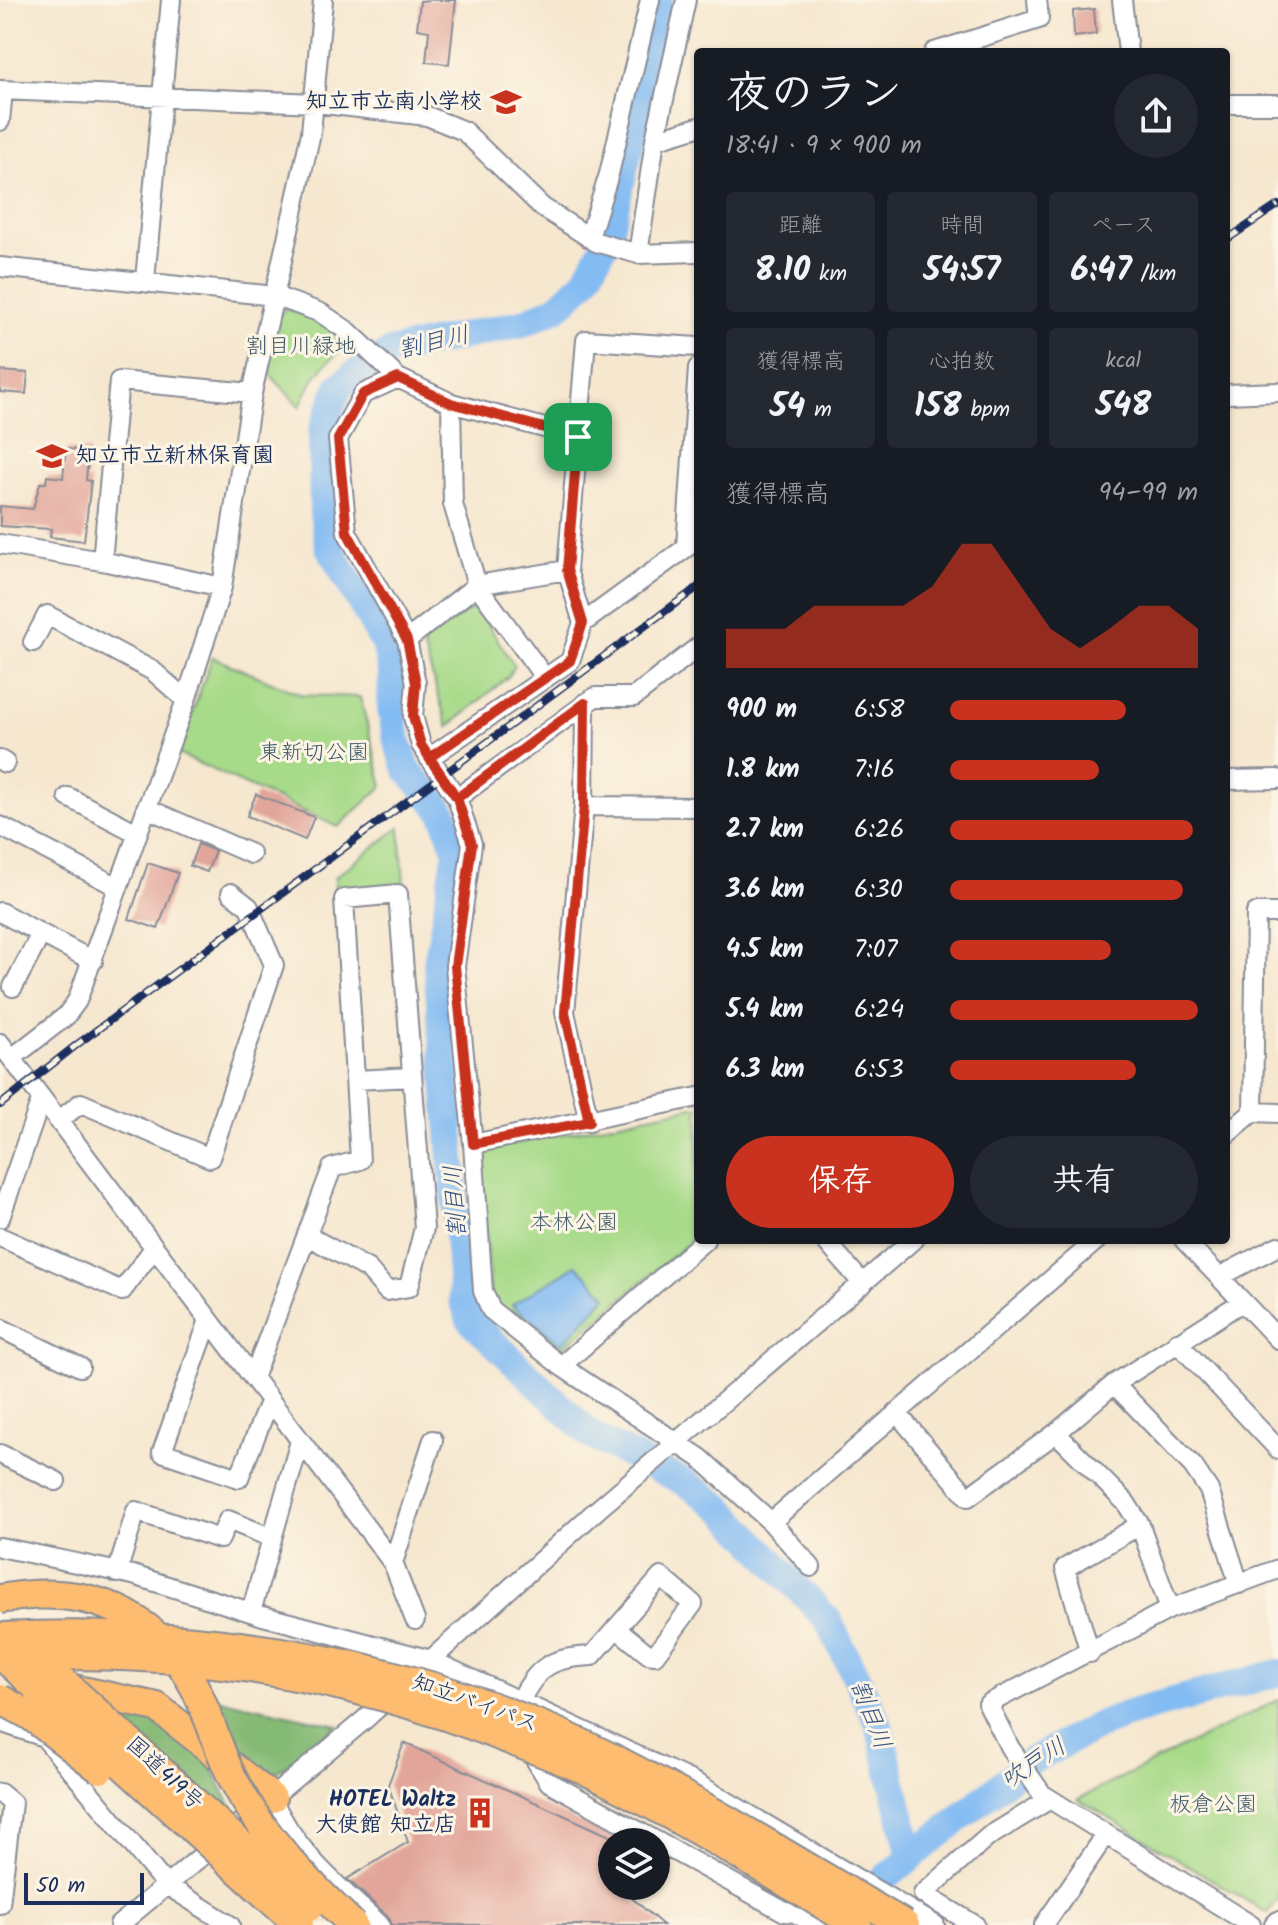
<!DOCTYPE html>
<html lang="ja">
<meta charset="utf-8">
<style>
body{margin:0;font-family:Kalam,"Klee One",sans-serif;background:#242831;color:#f1f3f6;height:100vh;display:flex;flex-direction:column;font-size:30px;white-space:nowrap}
*{box-sizing:border-box;margin:0}
p{font-size:26px;color:#9ea1a6}
.icon{flex:none;width:44px;height:44px;fill:none;stroke:currentColor;stroke-width:2;stroke-linecap:round;stroke-linejoin:round}
.map{position:relative;flex:1;overflow:hidden}
.side{position:absolute;left:694px;top:48px;width:536px;height:1196px;display:flex;flex-direction:column;background:#171b24;border-radius:8px;box-shadow:0 2px 6px #0004}
.side>*{flex:none}
.tools{position:absolute;left:598px;top:1828px;display:grid;gap:16px}
.tools a{display:grid;place-items:center;width:72px;height:72px;border-radius:50%;background:#171b24;box-shadow:0 2px 6px #0004;font-size:40px}
.scale{position:absolute;left:24px;bottom:20px;width:120px;box-sizing:border-box;padding-left:8px;border:4px solid #1b2f5e;border-top:0;font-size:22px;line-height:28px;white-space:nowrap;color:#1b2f5e;-webkit-text-stroke:6px #fcf5e5;paint-order:stroke}
.pin{position:absolute;display:grid;place-items:center;width:68px;height:68px;color:#fff;margin:-34px;border-radius:16px;box-shadow:0 4px 12px #0006}
.round{display:grid;place-items:center;flex:none;width:84px;height:84px;border-radius:42px;background:#242831}
.overview{display:flex;align-items:center;justify-content:space-between;height:136px;padding:0 32px}
h1{font-size:44px;font-weight:600;line-height:60px}
.metrics{display:grid;grid-template-columns:repeat(3,1fr);gap:12px;height:136px;padding:8px 32px}
.metrics div{display:grid;align-content:center;border-radius:8px;background:#242831;text-align:center}
.metrics b{font-size:34px;font-weight:600}
.metrics small{font-size:22px;font-weight:400}
.metrics p{font-size:22px}
.chart{height:224px;padding:16px 32px}
.chart p{display:flex;justify-content:space-between}
.chart svg{width:100%;height:144px;margin-top:8px;fill:#c8321e;opacity:.7}
.primary-button{display:flex;gap:16px;margin-top:auto;padding:16px 32px}
.primary-button a{flex:1;height:92px;border-radius:48px;background:#c8321e;color:#fff;font-size:32px;font-weight:600;line-height:92px;text-align:center}
.primary-button a+a{background:#242831;color:#f1f3f6}
ul{padding:0 32px;list-style:none;font-size:26px}
li{display:grid;grid-template-columns:128px 96px 1fr;align-items:center;height:60px}
li i{height:20px;border-radius:10px;background:#c8321e}
.map>svg:first-child{display:block}
.green{fill:#a7da89;stroke:#618474;stroke-width:2}
.forest{fill:#85ba75;stroke:#50746a;stroke-width:2}
.water{fill:#83bbf3;stroke:#4f75a8;stroke-width:2}
.lines{fill:none;stroke-linecap:round;stroke-linejoin:round}
.river{stroke:#83bbf3;stroke-width:28}
.building{fill:#e2a59a}
.minor-casing{stroke:#888b96;stroke-width:22}
.highway-casing{stroke:#888b96;stroke-width:32}
.minor{stroke:#fff;stroke-width:18}
.highway{stroke:#fdbc70;stroke-width:28}
.rail-casing{stroke:#1b2f5e;stroke-width:8}
.rail{stroke:#fcf5e5;stroke-width:5;stroke-dasharray:15;stroke-linecap:butt}
.highway-bridge-casing{stroke:#888b96;stroke-width:32;stroke-linecap:butt}
.highway-bridge{stroke:#fdbc70;stroke-width:28}
.route-casing{stroke:#fff;stroke-width:16}
.route{stroke:#c8321e;stroke-width:10}
.labels{text-anchor:middle;dominant-baseline:central;stroke-width:6;stroke-linejoin:round;paint-order:stroke}
.poi-label{font-size:22px;font-weight:bold;fill:#1b2f5e;stroke:#fcf5e5;text-anchor:end}
.park-label{font-size:22px;fill:#3e5a69;stroke:#fcf5e5}
.street-label{font-size:22px;fill:#1b2f5e;stroke:#fcf5e5}
.water-label{font-size:24px;font-style:italic;fill:#355283;stroke:#fcf5e5}
</style>
<div class="map">
<svg width="1278" height="1925" viewBox="0 0 1278 1925">
<rect width="100%" height="100%" fill="#fcf5e5"/>
<filter id="ink" filterUnits="userSpaceOnUse"><feTurbulence type="fractalNoise" baseFrequency=".0125" numOctaves="2"/><feDisplacementMap in="SourceGraphic" scale="16" xChannelSelector="R" yChannelSelector="G"/><feConvolveMatrix kernelMatrix="1 2 1 2 8 2 1 2 1" color-interpolation-filters="sRGB"/></filter>
<filter id="wash" filterUnits="userSpaceOnUse"><feTurbulence type="fractalNoise" baseFrequency=".006" numOctaves="4" result="noise"/><feDisplacementMap in="SourceGraphic" scale="32" xChannelSelector="R" yChannelSelector="G"/><feGaussianBlur stdDeviation="1.8" result="paint"/><feColorMatrix in="noise" values="0 0 0 0 0 0 0 0 0 0 0 0 0 0 0 0 0 1.4 0 .05"/><feComposite in="paint" operator="in"/></filter>
<g filter="url(#wash)">
<rect width="100%" height="100%" fill="#f6e7cf"/>
<path class="green" d="M286,309L320,320L348,345C324,363 311,378 300,407L267,371L278,315Z
M476,606L514,665L509,676L448,727L422,642Z
M212,657L302,695L360,697L383,786L338,827L178,754Z
M400,827L404,885L335,890V877Z
M693,1107H698V1235L557,1353L498,1306L491,1296L479,1159L485,1150Z
M1278,1700V1900L1267,1913L1078,1799Z"/>
<path class="forest" d="M209,1697L338,1725L276,1773L240,1764Z
M111,1709L150,1713L199,1743L237,1816L229,1824Z"/>
<path class="water" d="M576,1265L607,1296L562,1344L512,1305Z"/>
<g class="lines">
<path class="river" d="M659,0L643,92L607,240L585,281L558,307L523,323L391,352L365,366L339,387L322,431L323,514L329,547L385,645L392,674L391,709L397,741L407,769L443,812L457,852L437,964L463,1300L470,1320L592,1436L686,1483L722,1508L828,1620L878,1722L911,1856
M827,1925L1030,1761L1104,1723L1143,1709L1278,1673"/>
</g>
<g id="blocks">
<path class="building" d="M430,0H456L449,64L426,62L429,31L417,29L420,1Z
M1094,9L1096,34L1074,37L1073,11Z
M0,371L28,373L26,394L0,392Z
M66,449L89,451L86,480L91,481L84,541L50,537L51,529L0,526V506L33,509L40,483H46L47,476L63,478Z
M256,794L314,817L305,840L247,816Z
M198,844L215,851L207,872L190,866Z
M148,863L178,873L158,929L129,919Z
M404,1743L612,1837V1886H629L625,1892L663,1925H392L388,1916L347,1879L408,1842L388,1785Z"/>
</g>
</g>
<g filter="url(#ink)">
<use href="#blocks" fill-opacity="0" stroke="#888b96" stroke-width="2"/>
<g class="lines">
<g class="minor-casing">
<path id="minor" d="M1122,0L1128,52
M934,52L1039,19L1037,0
M0,90L316,103L427,116L464,131L542,207L596,242L638,254L698,252
M1226,104H1278
M0,121L3,91
M655,140L698,127
M589,238L609,174L650,0
M638,254L655,140L686,0
M0,267L275,296L321,313L349,332L398,378L451,403L578,437
M145,280L171,0
M698,347L586,340L567,570L583,623L698,539
M398,378L363,394L338,439L347,532L407,640L416,683L413,716L421,745L457,798L472,844L455,966L473,1144L483,1291L491,1310L561,1366L700,1458L771,1522L811,1567
M1226,394L1278,392
M451,403L453,504L477,585L545,678
M0,544L102,561L222,587
M686,547L698,368
M102,561L119,381L252,393
M407,640L477,585L567,570
M33,642L47,615L153,671L186,700
M429,758L570,661L583,623
M0,760L5,763
M1226,780L1278,779
M68,797L137,833
M457,798L595,697H634L698,647
M584,806L585,703
M146,808L251,854
M0,826L118,887
M0,912L93,961
M13,987L41,934
M0,1043L393,1563L415,1620
M12,1058L66,1016L77,1001L186,700L222,587L252,393L311,133L323,0
M356,1080L411,1077
M1253,1112L1278,1113
M58,1121L81,1103L210,1158L274,965L249,907L231,893
M589,1122L565,1012L584,806L698,807
M1226,1135L1253,1112L1256,913H1278
M473,1144L698,1097
M0,1218L41,1100
M0,1237L122,1291L154,1248
M825,1240L863,1284
M1184,1240L1278,1339
M1219,1277L1278,1246
M209,1320L162,1452L239,1478L269,1402
M0,1328L80,1367
M1177,1342L1278,1449
M561,1366L705,1240
M253,1378L332,1168L360,1160L344,899L398,894L424,1228L409,1287L387,1291L368,1269L308,1236
M1114,1384L1193,1466L1209,1490L1239,1584
M897,1413L968,1497L1056,1433L1114,1384L1242,1302
M1056,1433L1126,1503L1140,1525L1170,1609
M0,1454L56,1481
M771,1522L1097,1240
M0,1547L133,1575L263,1616L431,1660L696,1783L935,1925
M393,1563L433,1440
M117,1573L136,1511L220,1539L228,1520L272,1538
M251,1612L300,1441
M1090,1653L1065,1568L1140,1525
M520,1701C539,1665 551,1658 592,1656L661,1577L693,1604L655,1655L648,1654L616,1628
M0,1722L44,1737L165,1884L230,1925
M528,1748L549,1782L785,1912L795,1913L817,1925
M0,1793L12,1803L0,1904
M272,1798C295,1852 338,1886 380,1925
M119,1925L363,1721L597,1510L913,1240
M975,1925L923,1894L988,1837L1050,1799
M1044,1925L1105,1836
M1251,1925L1042,1794L1010,1748L988,1704L1170,1609L1278,1569
M1274,1925L1278,1921"/>
</g>
<g class="highway-casing">
<path id="highway" d="M59,1686L157,1707L272,1798"/>
</g>
<use href="#minor" class="minor"/>
<use href="#highway" class="highway"/>
<g class="rail-casing">
<path id="rail" d="M1226,240L1278,205
M0,1105L79,1043L698,587"/>
</g>
<use href="#rail" class="rail"/>
<g class="highway-bridge-casing">
<path id="highway-bridge" d="M0,1599C84,1583 153,1609 194,1686C210,1716 218,1751 234,1781C264,1838 307,1881 353,1925
M0,1637C211,1627 420,1662 610,1757C711,1807 807,1868 905,1925
M30,1651L309,1907
M0,1654L299,1925
M0,1658C178,1646 350,1674 515,1742C543,1753 573,1763 599,1777C687,1822 772,1874 857,1925
M0,1699L31,1716L100,1769"/>
</g>
<use href="#highway-bridge" class="highway-bridge"/>
</g>
</g>
<g class="lines" filter="url(#ink)">
<g class="route-casing">
<path id="route" d="M578,437L451,403L398,378L363,394L338,439L347,532L407,640L416,683L413,716L421,745L457,798L472,844L455,966L473,1144L589,1122L565,1012L584,806L585,703L457,798L429,758L570,661L583,623L567,570L578,437"/>
</g>
<use href="#route" class="route"/>
</g>
<defs>
<g id="school-bare" transform="scale(2.4)"><path d="M0-5L7-2L0 1L-7-2ZM-4 1L0 2.5L4 1V4Q0 6-4 4Z" fill="#c8321e" stroke="#fcf5e5" stroke-width="2.5" paint-order="stroke"/></g>
<g id="building-bare" transform="scale(2.4)"><path d="M-4-6H4V6H1V3H-1V6H-4ZM-2.5-4.3h1.7v1.8h-1.7ZM.8-4.3h1.7v1.8H.8ZM-2.5-1h1.7V.8h-1.7ZM.8-1h1.7V.8H.8Z" fill="#c8321e" stroke="#fcf5e5" stroke-width="2.5" paint-order="stroke"/></g>
</defs>
<g fill-rule="evenodd">
<use href="#school-bare" x="506" y="102"/>
<use href="#school-bare" x="52" y="456"/>
<use href="#building-bare" x="480" y="1813"/>
</g>
<g class="labels">
<g class="poi-label">
<text x="482" y="102">知立市立南小学校</text>
<text x="76" y="456" text-anchor="start">知立市立新林保育園</text>
<text x="456" y="1800">HOTEL Waltz<tspan x="456" dy="25">大使館 知立店</tspan></text>
</g>
<g class="park-label">
<text x="301" y="347">割目川緑地</text>
<text x="314" y="753">東新切公園</text>
<text x="574" y="1223">本林公園</text>
<text x="1213" y="1805">板倉公園</text>
</g>
<g class="street-label">
<text transform="translate(475 1704) rotate(20)">知立バイパス</text>
<text transform="translate(164 1774) rotate(43)">国道419号</text>
</g>
<g class="water-label">
<text transform="translate(434 343) rotate(-13)">割目川</text>
<text transform="translate(456 1201) rotate(-94)">割目川</text>
<text transform="translate(870 1715) rotate(69)">割目川</text>
<text transform="translate(1034 1764) rotate(-33)">吹戸川</text>
</g>
</g>
</svg>
<div class="tools">
<a><svg class="icon" aria-label="layers" viewBox="0 0 24 24"><path d="M12 4l9 5-9 5-9-5zM3 14l9 5 9-5"/></svg></a>
</div>
<div class="scale">50 m</div>
<div class="pin" style="left:578px;top:437px;background:#1e9e55"><svg class="icon" aria-label="arrive" viewBox="0 0 24 24"><path d="M6 21V4h12l-3 4 3 4H6"/></svg></div>
<section class="side">
<div class="overview"><div><h1>夜のラン</h1><p>18:41 · 9 × 900 m</p></div><a class="round"><svg class="icon" aria-label="share" viewBox="0 0 24 24"><path d="M12 15V3M7 8l5-5 5 5M5 13v7h14v-7"/></svg></a></div>
<div class="metrics">
<div><p>距離</p><b>8.10<small> km</small></b></div>
<div><p>時間</p><b>54:57</b></div>
<div><p>ペース</p><b>6:47<small> /km</small></b></div>
</div>
<div class="metrics">
<div><p>獲得標高</p><b>54<small> m</small></b></div>
<div><p>心拍数</p><b>158<small> bpm</small></b></div>
<div><p>kcal</p><b>548</b></div>
</div>
<div class="chart"><p><span>獲得標高</span>94–99 m</p>
<svg viewBox="0 0 160 44" preserveAspectRatio="none"><path d="M0 44V32L10 32L20 32L30 25L40 25L50 25L60 25L70 19L80 6L90 6L100 19L110 32L120 38L130 32L140 25L150 25L160 32V44z"/></svg>
</div>
<ul>
<li><b>900 m</b>6:58<i style="width:71%"></i></li>
<li><b>1.8 km</b>7:16<i style="width:60%"></i></li>
<li><b>2.7 km</b>6:26<i style="width:98%"></i></li>
<li><b>3.6 km</b>6:30<i style="width:94%"></i></li>
<li><b>4.5 km</b>7:07<i style="width:65%"></i></li>
<li><b>5.4 km</b>6:24<i style="width:100%"></i></li>
<li><b>6.3 km</b>6:53<i style="width:75%"></i></li>
</ul>
<div class="primary-button"><a>保存</a><a>共有</a></div>
</section>
</div>
